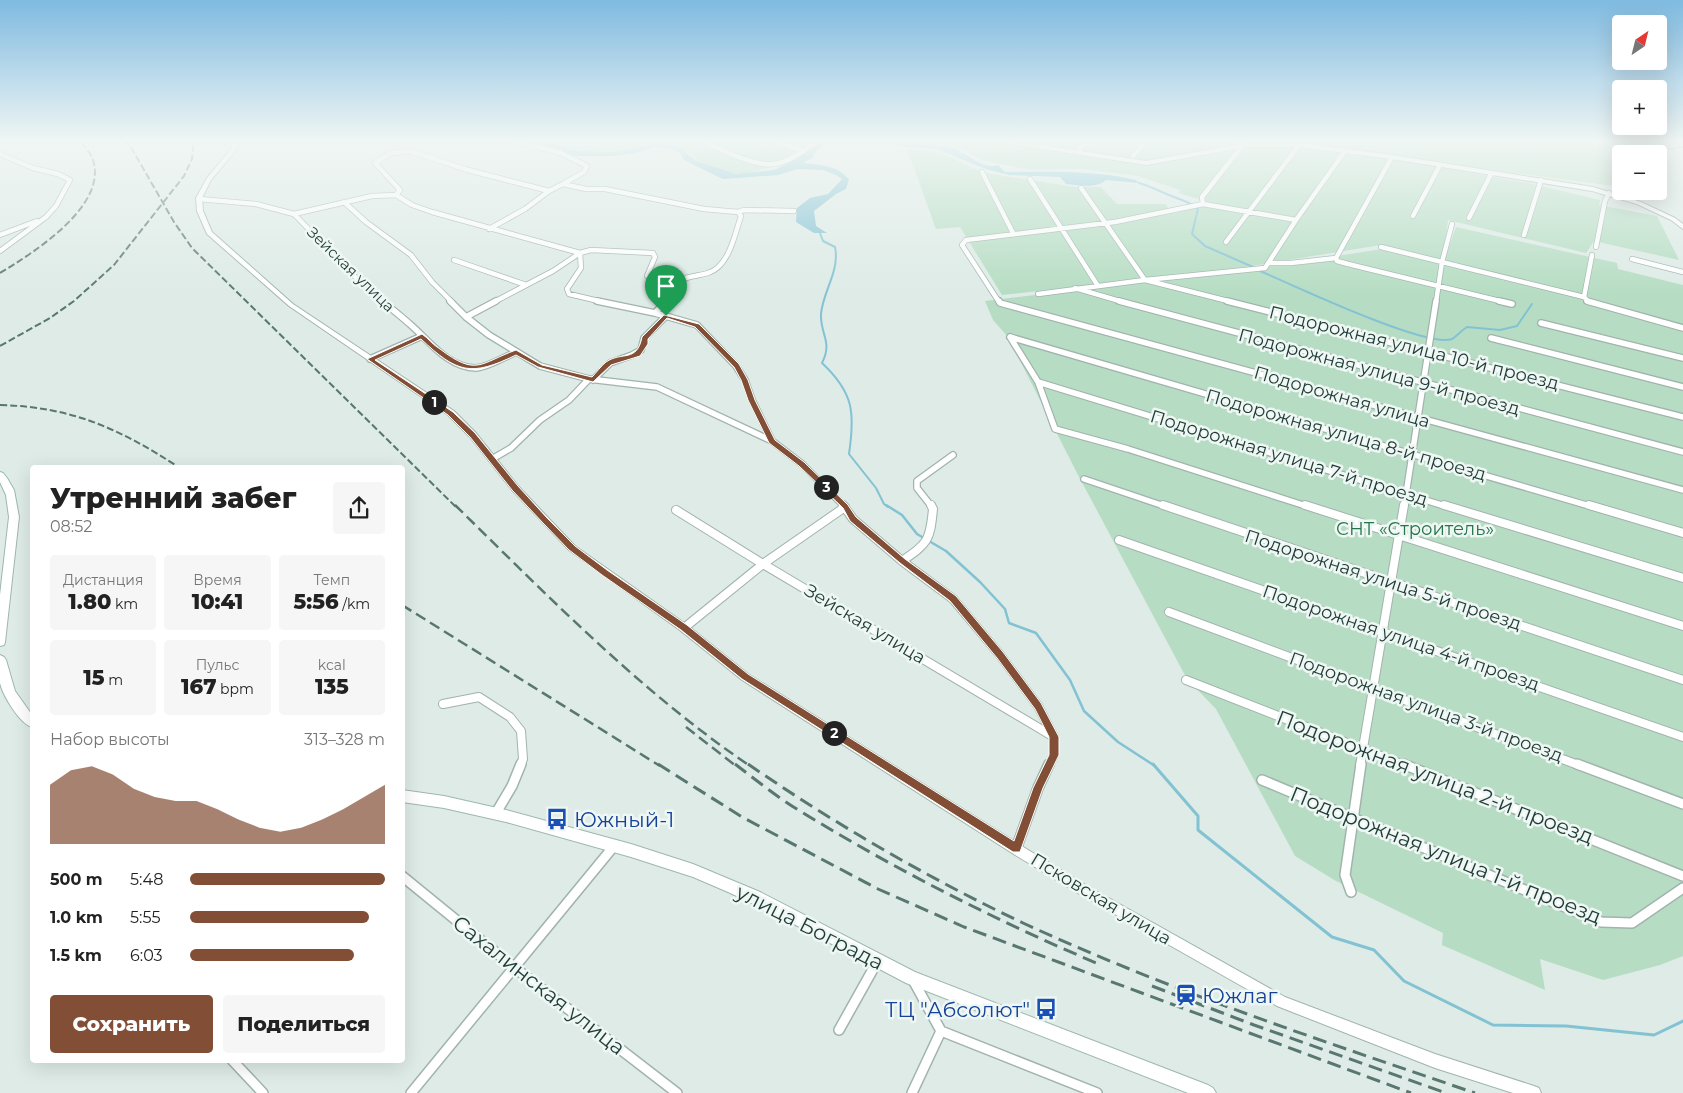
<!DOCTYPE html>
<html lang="ru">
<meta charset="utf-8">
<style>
body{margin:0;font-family:Montserrat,sans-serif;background:#f6f6f6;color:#222;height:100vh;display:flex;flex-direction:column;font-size:19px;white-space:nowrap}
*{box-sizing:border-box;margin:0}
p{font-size:16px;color:#767676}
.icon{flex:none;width:28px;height:28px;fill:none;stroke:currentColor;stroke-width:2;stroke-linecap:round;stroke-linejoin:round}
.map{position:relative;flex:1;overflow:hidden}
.drawer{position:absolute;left:30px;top:465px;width:375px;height:598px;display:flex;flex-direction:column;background:#fff;border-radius:5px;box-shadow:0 5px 20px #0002}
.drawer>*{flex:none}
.needle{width:32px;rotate:35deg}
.fabs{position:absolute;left:1612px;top:15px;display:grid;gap:10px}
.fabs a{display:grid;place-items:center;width:55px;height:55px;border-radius:5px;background:#fff;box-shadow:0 5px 20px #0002;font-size:25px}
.pin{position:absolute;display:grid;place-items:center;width:42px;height:42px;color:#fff;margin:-51px -21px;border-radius:50% 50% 50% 0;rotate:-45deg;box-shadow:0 0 5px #0007}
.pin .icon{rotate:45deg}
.km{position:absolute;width:25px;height:25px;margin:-12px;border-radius:50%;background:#222;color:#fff;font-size:14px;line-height:25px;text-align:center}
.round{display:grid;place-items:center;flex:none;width:52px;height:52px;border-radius:5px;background:#f6f6f6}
.summary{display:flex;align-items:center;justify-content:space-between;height:85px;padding:0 20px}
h1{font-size:28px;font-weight:800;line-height:38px}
.figures{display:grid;grid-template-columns:repeat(3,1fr);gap:8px;height:85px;padding:5px 20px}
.figures div{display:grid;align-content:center;border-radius:5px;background:#f6f6f6;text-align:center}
.figures b{font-size:21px;font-weight:800}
.figures small{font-size:14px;font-weight:400}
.figures p{font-size:14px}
.chart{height:140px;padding:10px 20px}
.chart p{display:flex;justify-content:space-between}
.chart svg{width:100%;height:90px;margin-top:5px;fill:#834e36;opacity:.7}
.button{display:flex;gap:10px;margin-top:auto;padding:10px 20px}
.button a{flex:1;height:58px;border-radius:5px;background:#834e36;color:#fff;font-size:20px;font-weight:800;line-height:58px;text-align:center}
.button a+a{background:#f6f6f6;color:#222}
ul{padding:0 20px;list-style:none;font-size:16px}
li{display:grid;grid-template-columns:80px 60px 1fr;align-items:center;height:38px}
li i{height:12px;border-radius:6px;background:#834e36}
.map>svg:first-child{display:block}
.green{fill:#b6ddc3}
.water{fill:#83c2d3}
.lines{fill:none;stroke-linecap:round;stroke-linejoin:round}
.stream-far2{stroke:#83c2d3;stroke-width:2}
.stream-far1{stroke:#83c2d3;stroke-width:2.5}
.stream{stroke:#83c2d3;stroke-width:3}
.minor-far3-casing{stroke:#a1b3ad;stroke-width:6}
.minor-far2-casing{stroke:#a1b3ad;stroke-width:8}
.minor-far1-casing{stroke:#a1b3ad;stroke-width:10}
.minor-casing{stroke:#a1b3ad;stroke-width:12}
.tertiary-casing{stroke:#a1b3ad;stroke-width:2}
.secondary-casing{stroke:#9db7af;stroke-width:2}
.minor-far3{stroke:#fff;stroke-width:4.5}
.minor-far2{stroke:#fff;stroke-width:5.5}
.minor-far1{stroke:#fff;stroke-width:8}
.minor{stroke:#fff;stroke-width:9}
.tertiary{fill:#fff;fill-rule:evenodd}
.secondary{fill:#fff;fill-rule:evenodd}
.rail-far2{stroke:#597771;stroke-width:2;stroke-dasharray:7 3;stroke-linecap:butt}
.rail-far1{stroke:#597771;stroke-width:2.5;stroke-dasharray:11 5.5;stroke-linecap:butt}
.rail{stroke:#597771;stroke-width:3;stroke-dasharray:14 7;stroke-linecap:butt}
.route{fill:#834e36;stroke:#fff;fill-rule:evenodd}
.labels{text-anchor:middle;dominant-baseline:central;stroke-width:5;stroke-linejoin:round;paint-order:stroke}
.far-street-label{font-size:15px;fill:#1f3b35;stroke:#eff7f4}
.street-label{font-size:18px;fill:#1f3b35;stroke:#eff7f4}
.park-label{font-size:18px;fill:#27744a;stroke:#eff7f4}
.near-street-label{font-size:21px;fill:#1f3b35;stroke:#eff7f4}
.near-transit-label{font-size:21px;fill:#164399;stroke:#eff7f4;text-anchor:start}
</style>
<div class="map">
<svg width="1683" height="1093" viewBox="0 0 1683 1093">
<rect width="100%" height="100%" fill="#deebe6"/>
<path class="green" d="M530,140H819L775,166L742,175L700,163L691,154L674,146L641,147L613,152L576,150Z
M908,140H1530L1592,144L1591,142L1613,145L1621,168V187L1441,163L1442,168L1528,183L1600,200L1599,205L1657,216L1679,260L1594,241L1586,253L1448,220L1443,260L1381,245L1245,267L1002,295L960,227L936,229L907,149L940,152L975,169L991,174L1075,187H1101L1117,204H1165L1173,214L1211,203L1179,193L1180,190L1138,176L1083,169L1031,170L981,160L959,147L934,142Z
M1456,227L1617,263L1618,269L1683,285V956L1660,965L1603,980L1540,959L1545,990L1442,945L1443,933L1336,881L1295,856L1216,709L1187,679L1078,475L1008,337L993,320L985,301L1240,271L1382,249L1444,262Z"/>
<path class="water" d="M516,140H537L578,151L617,152L650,144H668L681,148L696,161L737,174L774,170L794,160L819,142L833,140L817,150L812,158L803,163C821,165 838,165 849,180L846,189L836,194L814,211L816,226L827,233H814L796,222L797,208L810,198L828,194L842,179L836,175L823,170L797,169L778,175L723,179L684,160L680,153L671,149L654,147L636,153L612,156H577Z
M880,140C899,140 935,142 953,148C968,153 981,170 998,165L1005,172C1050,172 1092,170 1136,180L1139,183L1106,180C1097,189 1078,185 1066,184L1060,177L1009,175L986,169L936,149L905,147Z"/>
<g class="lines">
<path class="stream-far2" d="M1620,140C1642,150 1659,152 1683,147
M1139,183C1150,186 1159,191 1169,195C1180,200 1190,201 1198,209L1192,234L1205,246L1253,267
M820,233L823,241L835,247C840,271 823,291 821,314C820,334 833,342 822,363C854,393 855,413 849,454L876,488L884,504L888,507
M1258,270C1288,283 1427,349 1452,339C1457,336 1462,330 1467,327L1500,330L1517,326L1532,304"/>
<path class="stream-far1" d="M886,505L902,515L917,534L946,551L980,582L1005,609L1009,623L1036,633L1070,680L1084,711L1118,742L1155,766"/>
<path class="stream" d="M1153,764L1198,816V830L1332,937L1374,950L1404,981L1493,1025L1566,1026L1654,1035L1683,1021"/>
<g class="minor-far3-casing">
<path id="minor-far3" d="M510,140L561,153L587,166L584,172L563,184
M627,140L629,142
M700,140C719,148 753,167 774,164C790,162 805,150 818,140
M771,140L804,151
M1229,140L1246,145
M1575,140L1607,142L1623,154
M1035,142L1038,140
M1198,142L1200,140
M1079,149L1089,140
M0,154L33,168L58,174L70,180L56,206L46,217L0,251
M1133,156L1147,140
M982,172L1013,233
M1030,179L1098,286
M1081,188L1145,280L1232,302
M396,195L412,205L432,212L580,253L581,268L567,289L569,294L603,302
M396,195L400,190L375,163L391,153L410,151L468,170L549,191
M199,199L256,204L294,214L365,287L383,302
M344,202L366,222L411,255L432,282L452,302
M294,214L372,196L396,195
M1413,216L1440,165
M1469,218L1491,174
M1296,220L1345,151
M489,229L525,209L549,191L563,184L586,189H605L704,209L738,212L744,210L794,211
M0,235L37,221
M1524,235L1541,180
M1226,242L1299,145
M1381,247L1584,297L1589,302
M1596,247L1605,201L1609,193
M1336,258L1392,157
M1632,259L1683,272
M454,260L526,285
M1269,263H1291L1336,258L1337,261L1348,264L1504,302
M1075,288L1123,302
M1038,294L1145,280L1265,268L1296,220L1203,204
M1584,297L1592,255
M494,302L553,271L580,253L591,250L653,253L655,257L647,276L656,282L675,285C686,275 695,277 708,273C729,267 735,234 741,216L738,212
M665,302L675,285
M999,302L962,245L966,240L1115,222L1203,204L1202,197L1242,146
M1436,302L1442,262L1452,224"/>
</g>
<g class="minor-far2-casing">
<path id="minor-far2" d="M382,301C392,309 402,317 412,326C430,342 449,368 476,368C489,367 504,357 516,352
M450,301L466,317L489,335L540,366L589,379L657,387L772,441L802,464L845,507
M597,301L655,313L697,325L736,366L745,380L752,400L772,441
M999,301L1000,303L1683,490
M1119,301L1683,452
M1227,301L1683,417
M1499,301L1512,304
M1587,301L1683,328
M655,313L666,301
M466,317L496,301
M1541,323L1683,358
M1010,337L1038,382L1055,429L1128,449L1309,507
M1010,337L1593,507
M1491,338L1683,387
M370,359L422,336
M593,380L610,363L632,355L641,350L644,338L666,316
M1038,382L1448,507
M492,459L511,448L540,420L569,400L589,379
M1084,479L1167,507
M932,507L917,488V481L953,455
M1404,507L1436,301"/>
</g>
<g class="minor-far1-casing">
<path id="minor-far1" d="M843,505L853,519L902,561L953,599L1000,655L1038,706L1054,737V755L1049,766
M1163,505L1683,680
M1305,505L1683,626
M1444,505L1683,578
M1589,505L1683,533
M676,510L763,564L1054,737
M1119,540L1683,737
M902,561C928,543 930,541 933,509L931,505
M1169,612L1581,766
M684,628L763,564L845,507
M1186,680L1406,766
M443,704L479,697L510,717L521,731L523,759L520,766
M1360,766L1404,505"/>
</g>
<g class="minor-casing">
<path id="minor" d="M1403,764L1683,876
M1577,764L1683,804
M1262,780L1601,922L1632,923L1683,888
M496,813L512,786L521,764
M1016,849L1038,788L1049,764
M402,876L515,968L677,1093
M1351,892L1345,875L1361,764
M913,980L941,1031
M839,1030L877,962
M232,1060L263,1093
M411,1093L614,846
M912,1093L941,1031L1097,1093"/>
</g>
<g class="tertiary-casing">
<path id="tertiary" d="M228,140H234L238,145L237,149L211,180L202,198L203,211L212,232L293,304L454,411L476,433L518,486L575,546L687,625L748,674L1020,845L1089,887L1285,997L1435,1054L1534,1086L1539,1088L1541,1093H1513L1435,1068L1277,1006L1081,895L1012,853L742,680L681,631L569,550L512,490L470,437L448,415L289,306L207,234L197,211L196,198L207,178L231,149L232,145Z
M995,140H1008L1146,161L1247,143H1299L1392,155L1593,187L1641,202L1675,218L1683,224V229L1671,220L1637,204L1592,191L1392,159L1299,147H1247L1146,165L998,142Z"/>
</g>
<g class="secondary-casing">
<path id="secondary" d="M0,472L3,473L7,478L14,490L19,517L5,642L4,645L0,646V595L9,517L6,495L0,482Z
M0,655L4,657L6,660L15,691L32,715V727C20,724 3,696 0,683C0,675 0,664 0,655Z
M402,790L444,796L506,810L631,844L693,864L760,892L915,972L1208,1085L1213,1088L1216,1093H1188L906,983L773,913L728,892L693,877L631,857L506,822L444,808L402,802Z"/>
</g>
<use href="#minor-far3" class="minor-far3"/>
<use href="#minor-far2" class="minor-far2"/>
<use href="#minor-far1" class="minor-far1"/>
<use href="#minor" class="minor"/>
<use href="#tertiary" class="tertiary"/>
<use href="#secondary" class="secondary"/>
<path class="rail-far2" d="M124,140L132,149L174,222L192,248L456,507
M0,273C33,253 108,206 93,160C91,153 84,146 80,140
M0,346L50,318L74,301L114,265L184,176L192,159L194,140
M0,405C73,407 120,429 180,468"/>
<path class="rail-far1" d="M455,505C549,597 641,692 750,766
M402,605L660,766
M686,727L736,766"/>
<path class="rail" d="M658,764L742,817L878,889L964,927L1411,1093
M735,764C756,780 777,797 800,811C896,870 997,921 1101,965
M748,764C835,824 928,878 1023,923C1170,991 1323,1041 1475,1093
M1152,986L1254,1025L1446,1093"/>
</g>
<linearGradient id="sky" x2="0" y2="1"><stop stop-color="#7fbae0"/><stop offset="0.48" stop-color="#f0f6f4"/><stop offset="1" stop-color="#f0f6f4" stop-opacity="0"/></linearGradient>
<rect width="1683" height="293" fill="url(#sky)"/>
<path class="route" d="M664,315L699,324L739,364L748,380L755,400L775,440L804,462L848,505L856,517L905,559L956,596L1003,652L1041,703L1059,737V755L1043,788L1020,852H1013L742,679L681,630L602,575L569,550L543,523L512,490L470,437L448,415L367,359L422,334C428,338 433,345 440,349C477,377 480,363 516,350L542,365L592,377C596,373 601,366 606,362C622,351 637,363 642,337ZM667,318L695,327L734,367L741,380L748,400L769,443L799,466L843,508L850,521L900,563L950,601L997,658L1035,709L1049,737V755L1033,788L1014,841L748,674L687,625L607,570L575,546L548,519L518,486L475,433L453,412L375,360L421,339C457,373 471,377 516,355L538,367L593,382L611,365L640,356L648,344V339Z"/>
<defs>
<g id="bus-bare" transform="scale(1.725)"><path d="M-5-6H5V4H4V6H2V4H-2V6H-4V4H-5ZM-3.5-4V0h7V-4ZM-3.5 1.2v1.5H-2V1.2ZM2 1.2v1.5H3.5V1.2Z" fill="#1a4fb4" stroke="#eff7f4" stroke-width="2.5" paint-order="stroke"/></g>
<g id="station-bare" transform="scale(1.725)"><path d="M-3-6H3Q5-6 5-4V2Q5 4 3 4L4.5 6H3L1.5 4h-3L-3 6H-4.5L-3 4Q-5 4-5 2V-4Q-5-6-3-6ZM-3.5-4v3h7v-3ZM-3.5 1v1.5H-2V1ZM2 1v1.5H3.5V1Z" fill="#1a4fb4" stroke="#eff7f4" stroke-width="2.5" paint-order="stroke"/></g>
</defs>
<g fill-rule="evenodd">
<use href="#bus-bare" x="557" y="819"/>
<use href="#station-bare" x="1186" y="995"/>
<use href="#bus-bare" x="1046" y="1009"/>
</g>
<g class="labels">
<g class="far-street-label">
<text transform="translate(351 269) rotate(44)">Зейская улица</text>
</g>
<g class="street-label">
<text transform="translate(1414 348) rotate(14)">Подорожная улица 10-й проезд</text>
<text transform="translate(1379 372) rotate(15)">Подорожная улица 9-й проезд</text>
<text transform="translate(1342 397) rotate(16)">Подорожная улица</text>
<text transform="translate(1346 435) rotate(16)">Подорожная улица 8-й проезд</text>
<text transform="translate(1289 458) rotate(17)">Подорожная улица 7-й проезд</text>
<text transform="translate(1383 580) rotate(18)">Подорожная улица 5-й проезд</text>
<text transform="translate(865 624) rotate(31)">Зейская улица</text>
<text transform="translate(1401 638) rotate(19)">Подорожная улица 4-й проезд</text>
<text transform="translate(1426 707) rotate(20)">Подорожная улица 3-й проезд</text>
<text transform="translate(1101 899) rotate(31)">Псковская улица</text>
</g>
<g class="park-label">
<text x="1415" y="529">СНТ «Строитель»</text>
</g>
<g class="near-street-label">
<text transform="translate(1435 777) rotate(21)">Подорожная улица 2-й проезд</text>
<text transform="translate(1446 855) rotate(22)">Подорожная улица 1-й проезд</text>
<text transform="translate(810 927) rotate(27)">улица Бограда</text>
<text transform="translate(539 985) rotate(38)">Сахалинская улица</text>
</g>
<g class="near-transit-label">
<text x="574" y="819">Южный-1</text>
<text x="1202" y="995">Южлаг</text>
<text x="1030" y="1009" text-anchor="end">ТЦ "Абсолют"</text>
</g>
</g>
</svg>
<div class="fabs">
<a><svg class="needle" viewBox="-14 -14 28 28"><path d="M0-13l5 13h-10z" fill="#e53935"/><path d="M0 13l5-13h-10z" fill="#767676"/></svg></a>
<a>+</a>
<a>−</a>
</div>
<div class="pin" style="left:666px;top:316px;background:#1e9e55"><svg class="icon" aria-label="arrive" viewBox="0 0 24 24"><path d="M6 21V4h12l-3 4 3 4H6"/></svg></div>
<b class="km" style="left:434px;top:402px">1</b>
<b class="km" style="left:834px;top:733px">2</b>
<b class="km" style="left:826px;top:487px">3</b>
<section class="drawer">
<div class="summary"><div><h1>Утренний забег</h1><p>08:52</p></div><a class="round"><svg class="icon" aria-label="share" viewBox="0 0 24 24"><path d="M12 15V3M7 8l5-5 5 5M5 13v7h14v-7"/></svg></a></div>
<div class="figures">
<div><p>Дистанция</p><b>1.80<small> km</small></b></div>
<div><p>Время</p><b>10:41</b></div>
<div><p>Темп</p><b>5:56<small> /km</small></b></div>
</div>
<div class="figures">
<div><b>15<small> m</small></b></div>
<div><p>Пульс</p><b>167<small> bpm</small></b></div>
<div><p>kcal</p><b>135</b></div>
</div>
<div class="chart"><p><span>Набор высоты</span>313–328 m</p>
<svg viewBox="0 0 160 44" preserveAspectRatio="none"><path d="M0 44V15L10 8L20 6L30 10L40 17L50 21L60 23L70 23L80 27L90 32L100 36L110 38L120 36L130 32L140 27L150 21L160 15V44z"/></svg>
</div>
<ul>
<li><b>500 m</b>5:48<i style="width:100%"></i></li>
<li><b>1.0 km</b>5:55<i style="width:92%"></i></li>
<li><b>1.5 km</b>6:03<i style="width:84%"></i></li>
</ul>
<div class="button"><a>Сохранить</a><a>Поделиться</a></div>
</section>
</div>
